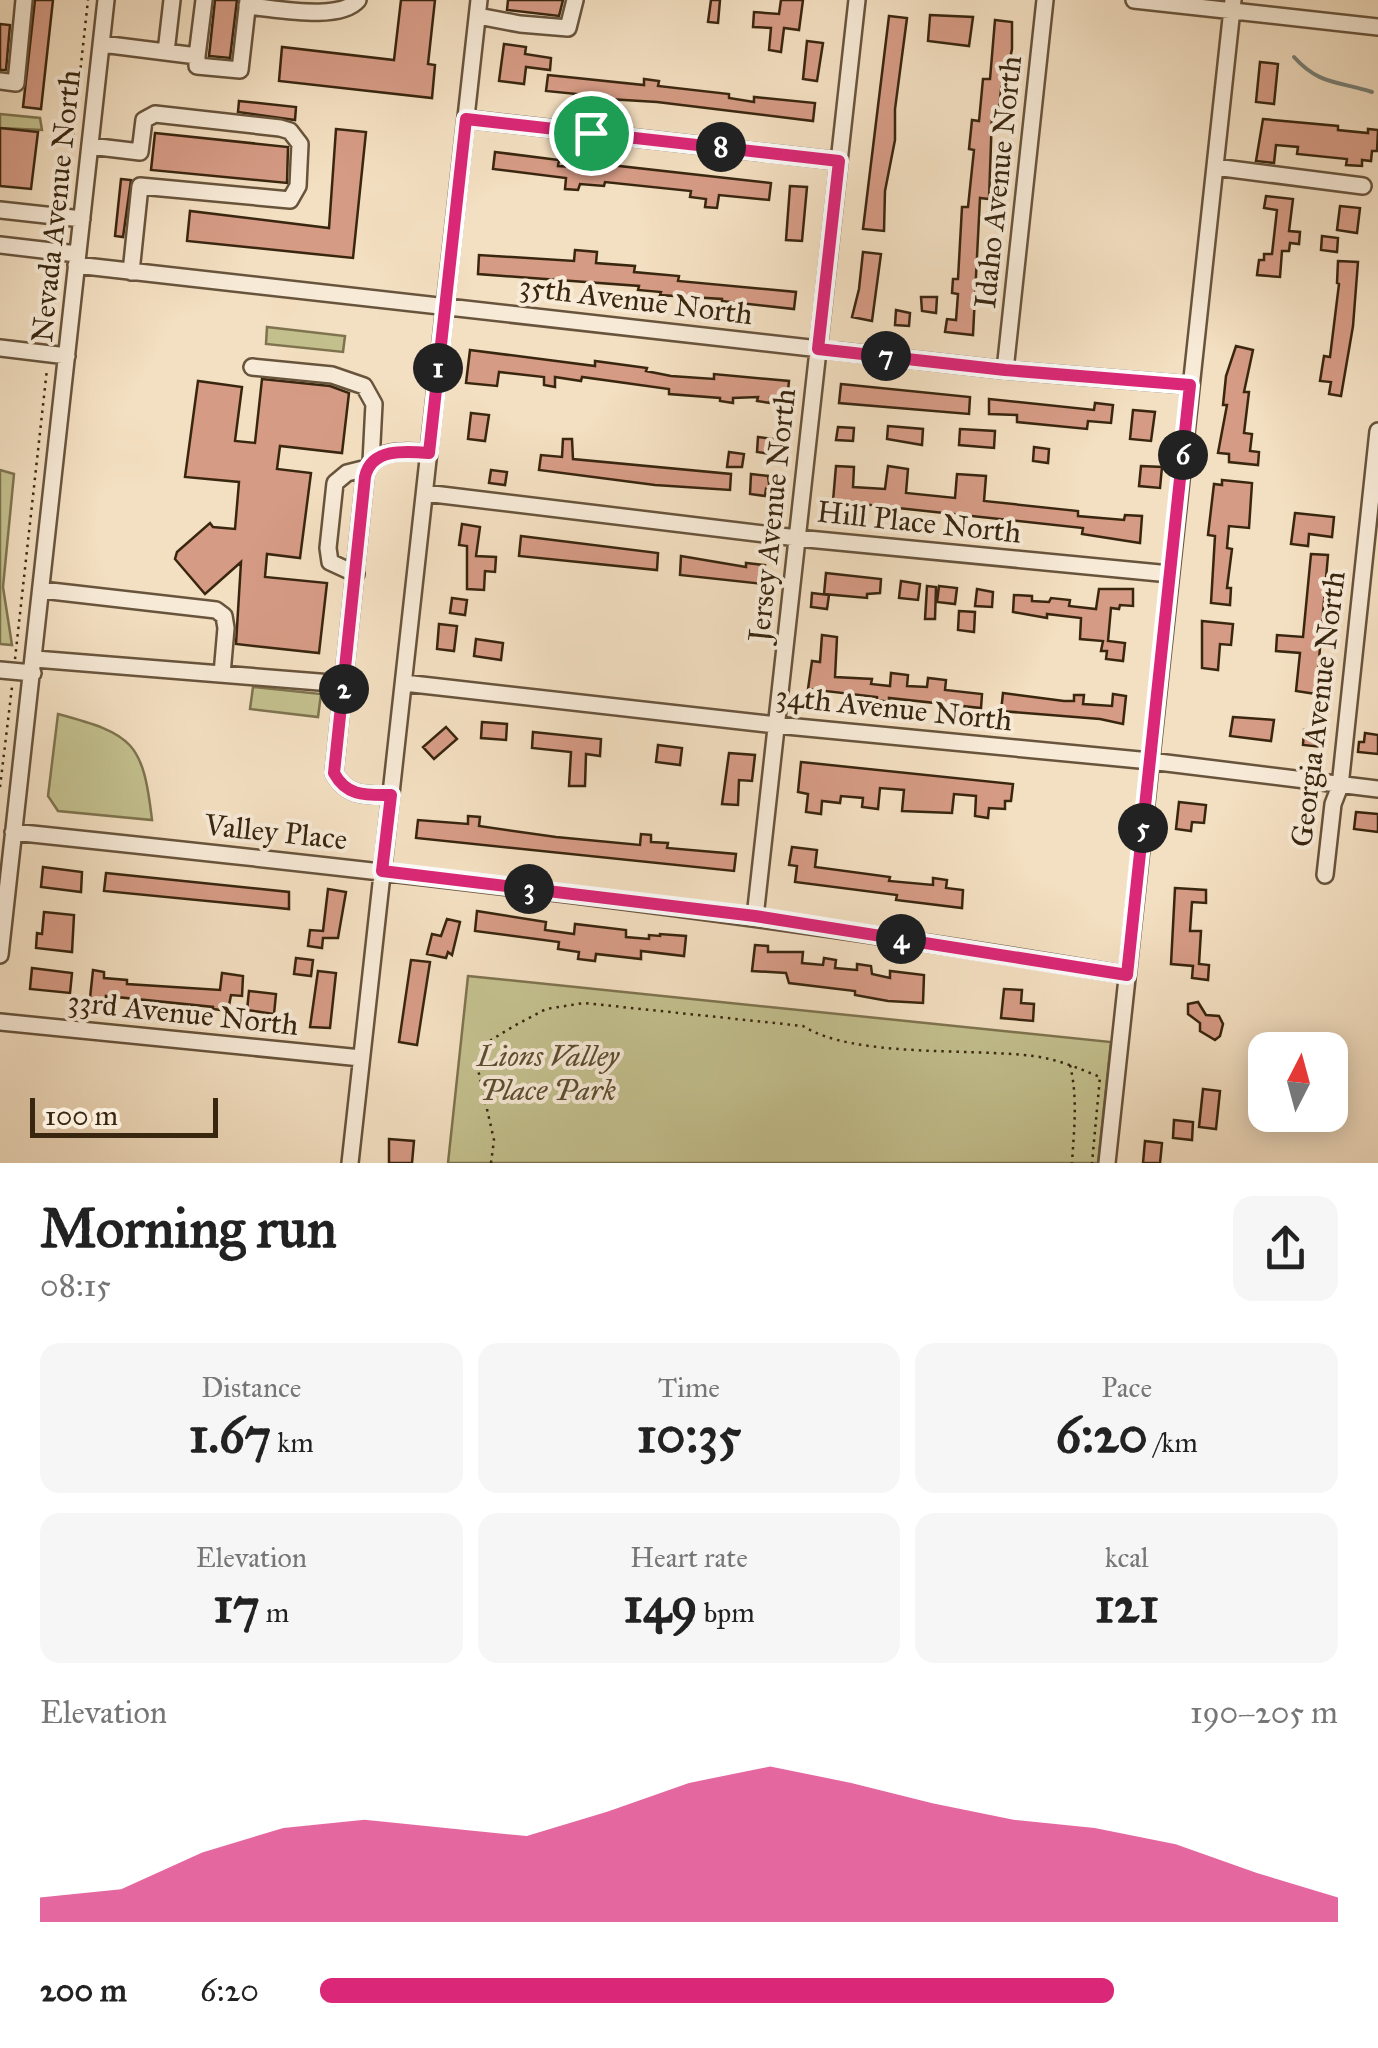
<!DOCTYPE html>
<meta charset="utf-8">
<style>
body{margin:0;font-family:"IM FELL Great Primer",serif;background:#f6f6f6;color:#222;height:100vh;display:flex;flex-direction:column;font-size:38px;white-space:nowrap}
*{box-sizing:border-box;margin:0}
p{font-size:32px;color:#767676}
.icon{flex:none;width:55px;height:55px;fill:none;stroke:currentColor;stroke-width:2;stroke-linecap:round;stroke-linejoin:round}
.map{position:relative;height:1163px;overflow:hidden}
.drawer{display:flex;flex-direction:column;background:#fff;flex:1}
.drawer>*{flex:none}
.needle{width:65px;rotate:6deg}
.buttons{position:absolute;left:1248px;top:1032px;display:grid;gap:20px}
.buttons a{display:grid;place-items:center;width:100px;height:100px;border-radius:20px;background:#fff;box-shadow:0 5px 25px #0003;font-size:50px}
.scale{position:absolute;left:30px;bottom:25px;width:188px;box-sizing:border-box;padding-left:10px;border:5px solid #39260f;border-top:0;font-size:28px;line-height:35px;white-space:nowrap;color:#39260f;-webkit-text-stroke:8px #f7ead7;paint-order:stroke}
.pin{position:absolute;display:grid;place-items:center;width:85px;height:85px;color:#fff;margin:-42px;border:5px solid #fff;border-radius:50%;box-shadow:0 2px 10px #0007}
.km{position:absolute;width:50px;height:50px;margin:-25px;border-radius:50%;background:#222;color:#fff;font-size:28px;line-height:50px;text-align:center}
.round{display:grid;place-items:center;flex:none;width:105px;height:105px;border-radius:20px;background:#f6f6f6}
.summary{display:flex;align-items:center;justify-content:space-between;height:170px;padding:0 40px}
h1{font-size:55px;font-weight:700;line-height:75px}
.figures{display:grid;grid-template-columns:repeat(3,1fr);gap:15px;height:170px;padding:10px 40px}
.figures div{display:grid;align-content:center;border-radius:20px;background:#f6f6f6;text-align:center}
.figures b{font-size:50px;font-weight:700}
.figures small{font-size:28px;font-weight:400}
.figures p{font-size:28px}
.chart{height:280px;padding:20px 40px}
.chart p{display:flex;justify-content:space-between}
.chart svg{width:100%;height:180px;margin-top:10px;fill:#db2777;opacity:.7}
ul{padding:0 40px;list-style:none;font-size:32px}
li{display:grid;grid-template-columns:160px 120px 1fr;align-items:center;height:75px}
li i{height:25px;border-radius:12px;background:#db2777}
.map>svg:first-child{display:block}
.green{fill:#c3c08e;stroke:#7e734e;stroke-width:2.5}
.lines{fill:none;stroke-linecap:round;stroke-linejoin:round}
.stream{stroke:#777f77;stroke-width:4}
.building{fill:#d69b85;stroke:#39260f;stroke-width:2.5}
.minor-casing{stroke:#68543c;stroke-width:20}
.path{stroke:#39260f;stroke-width:2.5;stroke-dasharray:2.5 5;stroke-linecap:butt}
.minor{stroke:#f7ead7;stroke-width:15}
.route-casing{stroke:#fff;stroke-width:20}
.route{stroke:#db2777;stroke-width:12}
.labels{text-anchor:middle;dominant-baseline:central;stroke-width:8;stroke-linejoin:round;paint-order:stroke}
.street-label{font-size:30px;fill:#39260f;stroke:#f7ead7}
.park-label{font-size:30px;font-style:italic;fill:#5c4c2f;stroke:#f7ead7}
</style>
<div class="map">
<svg width="1378" height="1163" viewBox="0 0 1378 1163">
<rect width="100%" height="100%" fill="#f3dfc1"/>
<filter id="stains"><feTurbulence type="fractalNoise" baseFrequency=".002" numOctaves="4"/><feColorMatrix values="0 0 0 0 .2 0 0 0 0 .09 0 0 0 0 .02 0 0 0 .5 -.17"/></filter>
<radialGradient id="worn" r=".72"><stop offset=".6" stop-color="#630" stop-opacity="0"/><stop offset="1" stop-color="#630" stop-opacity=".3"/></radialGradient>
<path class="green" d="M0,114L40,118L42,130L0,128Z
M267,327L345,336L343,352L266,344Z
M0,470L14,474L3,587L12,645L0,644Z
M253,687L321,694L318,717L250,709Z
M58,714C133,734 143,742 152,820L58,811L48,796Z
M468,976L1111,1042L1098,1163H448Z"/>
<g class="lines">
<path class="stream" d="M1294,57C1319,85 1338,81 1372,92"/>
</g>
<path class="building" d="M35,0H53L41,109L23,107Z
M215,0H237L230,58L209,56Z
M401,0H435L428,64L435,65L432,98L279,81L282,47L394,60Z
M508,0H563L559,16L507,10Z
M711,0H720L718,23L708,22Z
M781,0H803L799,30L784,28L781,52L769,50L771,28L753,27L754,12L779,14Z
M930,15L973,17L969,46L928,41Z
M889,16L907,18L895,109V140L885,191L884,231L863,229Z
M995,20L1012,22V49L1007,73H1003L998,116L992,115L989,199L980,198L973,335L945,332L947,319L956,320L958,294L952,293L953,279H958L962,207H968L974,150L969,149L972,120L979,121L983,79H990Z
M0,24L10,25L6,70H0Z
M807,41L823,43L817,81L803,79Z
M504,44L526,47L525,54L551,58L550,70L526,67L524,84L499,81Z
M1260,62L1278,64L1274,104L1256,102Z
M548,75L644,85V79L659,81L658,86L729,94V98L754,102V97L815,103L813,121L657,102L576,97L577,94L546,91Z
M239,101L296,107L295,120L238,112Z
M1263,119L1338,126V130L1368,133V129L1378,130L1377,151H1372L1371,161L1362,160V166L1346,165L1347,159L1297,154L1298,147L1276,145L1274,163L1256,161Z
M0,128L38,132L31,189L0,186Z
M336,129L366,132L353,258L187,241L190,211L329,228Z
M155,133L288,147L287,183L151,170Z
M495,152L559,160L558,166L610,169V165L771,183L769,200L719,195L717,208L705,207L706,199L690,197L691,191L605,182L604,186L580,184L578,190L565,189L566,178L493,169Z
M121,179L131,180L123,237L115,236Z
M790,186L807,187L802,241L786,240Z
M1266,196L1293,199L1289,231L1300,232L1299,244L1290,243L1289,251H1282L1280,277L1257,275L1259,260H1264V254H1272L1277,210L1264,208Z
M1340,206L1360,208L1357,233L1337,230Z
M1322,236L1338,238L1337,252L1321,250Z
M575,250L597,252L596,263L635,266L634,272L679,276L678,281L796,292L794,309L722,301V299L660,295L661,292L638,290L639,286L478,274L479,255L574,261Z
M863,252L881,254L872,321L852,317L859,289Z
M1338,261L1358,262L1353,326L1341,396L1329,394L1331,382L1320,381L1324,356L1330,357L1339,284L1337,283Z
M921,297H937L936,313L922,311Z
M896,310L910,313L909,326L895,325Z
M1236,346L1253,350L1244,392H1249L1244,433L1252,434L1250,451L1259,452L1258,465L1229,462V454L1218,453L1227,405H1223L1226,376Z
M470,350L595,366V361L647,368L646,371L671,376L714,379V374L789,381L787,401L770,398V403L757,401L758,397L733,398V403L720,401V398L669,394V389L582,377L581,381L555,377V387L544,385V377L499,372L497,386L466,383Z
M262,379L330,386L349,393L342,453L280,446L277,469L311,473L300,558L267,554L265,577L327,583L319,653L236,644L241,562L205,594L175,559L177,552L210,523L213,527L235,529L239,482L185,477L198,381L242,387L235,441L255,443Z
M841,384L970,397L969,414L839,403Z
M989,399L1094,410L1095,403L1113,405L1111,423L1088,421L1087,429L1017,422V415L989,414Z
M1133,410L1155,412L1151,441L1130,439Z
M471,413L489,415L485,441L468,439Z
M888,426L923,429L922,445L887,439Z
M838,427L854,428L853,441L836,440Z
M960,429L995,431L994,448L959,445Z
M758,437L773,439L772,454L757,452Z
M563,439H572L573,459L731,474L730,490L655,485L539,470L541,455L562,457Z
M1034,447L1049,449L1048,463L1033,461Z
M729,452L744,454L742,467H727Z
M836,466L854,467L853,487L885,489L888,466L908,469L906,493L955,498L957,474L986,476L984,501L1078,511V516L1124,520L1125,515L1142,516L1140,543L1082,534L1083,528L833,501Z
M1141,466L1162,467L1160,488L1139,486Z
M491,470L507,472L505,485L489,483Z
M751,474L768,476L770,491L766,489L765,496L750,494Z
M1222,480L1252,483L1249,528L1229,526L1227,548L1232,549L1227,588H1231L1230,605L1211,603L1215,536L1208,535L1214,484L1222,485Z
M1295,513L1334,517L1332,537L1309,534L1308,546L1291,544Z
M462,524L480,527L476,556L496,557L495,572L485,571L484,590L467,589V546L459,545Z
M521,536L658,553L657,570L519,556Z
M1311,554L1328,555L1316,694L1296,691L1300,653L1276,651L1277,635L1303,637Z
M681,556L746,567V563L765,565L763,584L680,575Z
M826,573L881,579L880,593L867,594V598L824,594Z
M901,581L920,584L918,600L899,598Z
M927,586L936,587L935,619H925Z
M939,586L957,588L955,604L937,602Z
M977,589L993,592L992,607L975,606Z
M1099,589H1133V606L1120,605L1119,609L1111,608L1108,641L1125,643L1123,661L1106,659L1107,651H1101L1103,641L1080,639L1081,618L1047,614V618L1013,612L1014,595L1032,596V601L1049,602L1051,598L1070,600L1069,606L1096,609Z
M812,593L829,595L827,609L811,607Z
M452,598L467,600L465,615L450,613Z
M959,611L975,612L974,632L958,630Z
M1202,621L1233,624L1231,645L1220,644L1218,670L1202,668Z
M439,624L457,626L454,651L437,649Z
M822,635L837,637L835,677L872,679L871,684L890,686L891,673L908,675L907,686L927,687L928,678L946,680L945,690L982,694L981,708L889,698V702L877,700V697L808,689L812,661L820,662Z
M476,639L503,643L501,660L474,656Z
M1003,693L1064,701H1074V695H1084L1083,704L1112,706L1113,694L1126,696L1123,724L1100,719L1001,711Z
M1233,717L1274,720L1271,741L1230,736Z
M482,722L507,724L506,740L481,738Z
M446,727L457,739L434,759L423,747Z
M1304,730L1324,732L1322,747L1303,745Z
M533,732L601,739L600,756L586,754L585,786H569L571,752L532,748Z
M1365,733L1378,735V754L1358,752L1359,742H1364Z
M658,745L682,748L680,765L656,762Z
M729,753L755,755L752,781L739,780L738,805L722,804Z
M801,762L1013,784L1011,801H1005V809L989,808L988,818L975,816L976,796L954,794L952,813L902,811L904,790L880,788L878,809L862,807L863,798L841,796L840,803L822,801L821,814L806,812L808,794L798,792Z
M1179,802L1206,805L1204,823L1192,822L1191,831L1176,829Z
M1356,812L1378,814V832L1354,829Z
M468,816L480,817L479,826L556,837L640,845L641,834L651,835V842L668,843L667,848L736,854L734,871L416,838L418,820L468,824Z
M792,847L817,850L815,867L890,877L889,881L933,885V878L947,880L946,888L963,890L962,908L896,900L897,895L795,882L797,866L789,865Z
M43,867L82,872L81,892L41,887Z
M106,873L289,892V909L104,891Z
M1175,888L1206,890V903L1192,902L1190,931H1201L1199,964L1209,965L1208,980L1192,978L1193,966L1171,964Z
M328,889L346,892L338,938H323L322,948L308,946L310,930L323,931Z
M477,911L546,922L545,930L574,934L575,924L626,930V937L649,939V935L660,936V934L686,936L684,956L641,951V959L596,954L595,961L578,959L579,952L558,949L559,942L475,931Z
M44,912L74,915L72,952L36,948L37,933L42,934Z
M447,919L460,922L452,955L448,952L446,958L427,954L432,934L441,936Z
M755,945L768,946V952H803L802,963L823,965L824,958L836,960L835,968L857,970V964L871,966L872,974L890,978V971L924,975L923,1003L888,1001L855,995V991L789,983L786,973L752,971Z
M296,958L313,960L311,976L294,974Z
M411,960L430,962L417,1045L399,1042Z
M32,968L72,973L70,993L30,989Z
M93,970L104,972V978L127,980V984L220,990L222,973L243,976L242,996L231,995L228,1011L213,1009V1007L106,996V999L90,998Z
M318,971L336,973L330,1028L310,1027Z
M1004,989L1022,990L1021,1003L1034,1004L1033,1021L1001,1018Z
M249,991L276,994L274,1014L247,1010Z
M1198,1002L1206,1015L1219,1016L1223,1024L1220,1036L1215,1040L1200,1031V1023L1188,1014V1004Z
M1203,1089L1220,1091L1216,1129L1199,1127Z
M1174,1120L1193,1122L1192,1140L1173,1138Z
M389,1139L414,1141L412,1163H389Z
M1145,1141L1162,1143L1160,1163H1143Z"/>
<g class="lines">
<g class="minor-casing">
<path id="minor" d="M1134,0L1378,27
M247,6C275,8 339,22 358,0
M478,16L520,24L568,28L575,0
M102,44L197,56V66L240,70L248,0
M166,52L172,0
M197,56L204,0
M0,81L16,83L24,0
M467,119L839,161
M90,146L140,152L144,120L155,114L280,128L290,131L300,144L298,186L290,200L140,186L131,272
M1215,167L1363,186
M0,210L82,219
M0,245L77,254
M76,265L1005,370L1190,385
M0,348L67,356
M252,367L332,375L364,386L374,404L371,462
M1005,370L1045,0
M425,493L797,538L1170,574
M356,574L330,562L328,548L335,483L347,473L367,468
M42,590L216,610L224,616L226,628L222,674
M35,659L344,684
M0,670L33,673
M404,683L776,725L1150,761L1378,789
M391,795C366,795 347,797 334,773L365,477C371,447 406,451 429,453
M13,832C385,871 757,912 1127,975
M1325,875L1333,804L1340,786L1378,431
M755,917L857,0
M0,955L106,0
M0,1022L361,1058
M350,1163L479,0
M1107,1163L1233,0"/>
</g>
<path class="path" d="M66,202L88,0
M50,341L59,265
M15,659L47,369
M0,787L12,687
M1070,1065C1078,1098 1074,1129 1072,1163
M491,1163L494,1140L477,1065L491,1040L514,1026L546,1009L584,1003L803,1026C853,1058 971,1048 1033,1056C1057,1059 1078,1068 1100,1077L1092,1163"/>
<use href="#minor" class="minor"/>
</g>
<g class="lines">
<g class="route-casing">
<path id="route" d="M466,119L839,161L818,349L1005,370L1190,385L1127,975L755,916L382,871L391,795C366,795 347,797 334,773L365,477C371,448 405,451 429,453Z"/>
</g>
<use href="#route" class="route"/>
</g>
<g class="labels">
<g class="street-label">
<text transform="translate(998 182) rotate(-84)">Idaho Avenue North</text>
<text transform="translate(56 206) rotate(-84)">Nevada Avenue North</text>
<text transform="translate(636 300) rotate(7)">35th Avenue North</text>
<text transform="translate(772 515) rotate(-84)">Jersey Avenue North</text>
<text transform="translate(919 522) rotate(6)">Hill Place North</text>
<text transform="translate(894 708) rotate(6)">34th Avenue North</text>
<text transform="translate(1318 709) rotate(-83)">Georgia Avenue North</text>
<text transform="translate(276 832) rotate(6)">Valley Place</text>
<text transform="translate(183 1013) rotate(6)">33rd Avenue North</text>
</g>
<g class="park-label">
<text x="548" y="1056">Lions Valley<tspan x="548" dy="34">Place Park</tspan></text>
</g>
</g>
<rect width="100%" height="100%" filter="url(#stains)"/>
<rect width="100%" height="100%" fill="url(#worn)"/>
</svg>
<div class="buttons">
<a><svg class="needle" viewBox="-14 -14 28 28"><path d="M0-13l5 13h-10z" fill="#e53935"/><path d="M0 13l5-13h-10z" fill="#767676"/></svg></a>
</div>
<div class="scale">100 m</div>
<div class="pin" style="left:591px;top:133px;background:#1e9e55"><svg class="icon" aria-label="arrive" viewBox="0 0 24 24"><path d="M6 21V4h12l-3 4 3 4H6"/></svg></div>
<b class="km" style="left:438px;top:368px">1</b>
<b class="km" style="left:344px;top:689px">2</b>
<b class="km" style="left:529px;top:889px">3</b>
<b class="km" style="left:901px;top:939px">4</b>
<b class="km" style="left:1143px;top:828px">5</b>
<b class="km" style="left:1183px;top:455px">6</b>
<b class="km" style="left:886px;top:356px">7</b>
<b class="km" style="left:721px;top:147px">8</b>
</div>
<section class="drawer">
<div class="summary"><div><h1>Morning run</h1><p>08:15</p></div><a class="round"><svg class="icon" aria-label="share" viewBox="0 0 24 24"><path d="M12 15V3M7 8l5-5 5 5M5 13v7h14v-7"/></svg></a></div>
<div class="figures">
<div><p>Distance</p><b>1.67<small> km</small></b></div>
<div><p>Time</p><b>10:35</b></div>
<div><p>Pace</p><b>6:20<small> /km</small></b></div>
</div>
<div class="figures">
<div><p>Elevation</p><b>17<small> m</small></b></div>
<div><p>Heart rate</p><b>149<small> bpm</small></b></div>
<div><p>kcal</p><b>121</b></div>
</div>
<div class="chart"><p><span>Elevation</span>190–205 m</p>
<svg viewBox="0 0 160 44" preserveAspectRatio="none"><path d="M0 44V38L10 36L20 27L30 21L40 19L50 21L60 23L70 17L80 10L90 6L100 10L110 15L120 19L130 21L140 25L150 32L160 38V44z"/></svg>
</div>
<ul>
<li><b>200 m</b>6:20<i style="width:78%"></i></li>
</ul>
</section>
